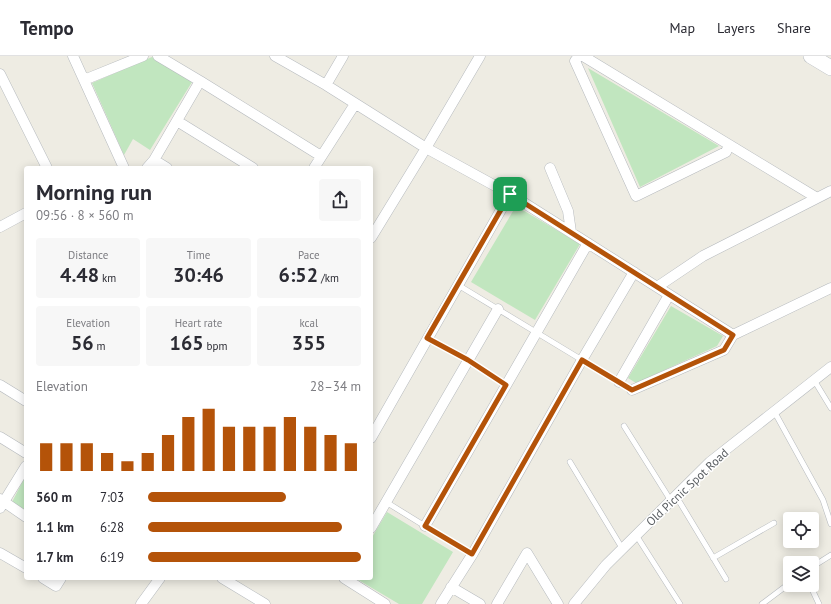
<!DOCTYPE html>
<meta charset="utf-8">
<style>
body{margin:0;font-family:"PT Sans",sans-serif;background:#f7f7f7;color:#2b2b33;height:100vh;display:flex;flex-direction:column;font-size:15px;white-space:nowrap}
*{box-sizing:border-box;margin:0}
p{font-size:13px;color:#7c7c81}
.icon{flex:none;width:22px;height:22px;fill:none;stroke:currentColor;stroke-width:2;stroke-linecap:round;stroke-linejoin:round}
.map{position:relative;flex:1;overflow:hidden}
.sheet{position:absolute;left:24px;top:110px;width:349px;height:414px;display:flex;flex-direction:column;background:#fff;border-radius:4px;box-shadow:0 2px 10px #0003}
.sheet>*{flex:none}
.controls{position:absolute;left:783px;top:456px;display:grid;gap:8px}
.controls a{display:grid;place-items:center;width:36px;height:36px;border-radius:4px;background:#fff;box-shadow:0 2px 10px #0003;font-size:20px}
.pin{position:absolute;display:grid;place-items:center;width:34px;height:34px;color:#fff;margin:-17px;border-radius:8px;box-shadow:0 2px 6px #0006}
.round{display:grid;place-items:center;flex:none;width:42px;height:42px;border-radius:4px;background:#f7f7f7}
.head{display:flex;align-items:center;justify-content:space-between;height:68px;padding:0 12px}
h1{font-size:22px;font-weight:700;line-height:30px}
.metrics{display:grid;grid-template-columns:repeat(3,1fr);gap:6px;height:68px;padding:4px 12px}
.metrics div{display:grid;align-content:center;border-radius:4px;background:#f7f7f7;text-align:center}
.metrics b{font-size:20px;font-weight:700}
.metrics small{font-size:11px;font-weight:400}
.metrics p{font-size:11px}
.chart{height:112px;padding:8px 12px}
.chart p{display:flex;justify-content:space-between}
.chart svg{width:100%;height:72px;margin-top:4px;stroke:#b45309;stroke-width:6}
ul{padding:0 12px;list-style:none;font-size:13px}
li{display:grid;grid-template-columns:64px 48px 1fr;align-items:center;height:30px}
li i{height:10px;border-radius:5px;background:#b45309}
header{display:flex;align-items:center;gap:24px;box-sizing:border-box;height:56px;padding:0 20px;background:#fff;border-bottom:1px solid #e1e1e2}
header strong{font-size:19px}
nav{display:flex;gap:22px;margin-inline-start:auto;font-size:14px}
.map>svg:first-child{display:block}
.green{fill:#c1e6bf}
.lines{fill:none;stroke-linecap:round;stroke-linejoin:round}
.lane-casing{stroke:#b6babe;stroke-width:6}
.street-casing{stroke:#b6babe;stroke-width:11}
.secondary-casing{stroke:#b7bbc0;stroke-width:16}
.lane{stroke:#fff;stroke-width:5}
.street{stroke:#fff;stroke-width:10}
.secondary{stroke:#fff;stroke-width:15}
.route-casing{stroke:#fff;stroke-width:8}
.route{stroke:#b45309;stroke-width:5}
.labels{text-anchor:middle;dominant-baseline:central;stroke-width:3;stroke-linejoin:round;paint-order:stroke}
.street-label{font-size:12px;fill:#5c6064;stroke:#fff}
</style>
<header>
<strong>Tempo</strong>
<nav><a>Map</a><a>Layers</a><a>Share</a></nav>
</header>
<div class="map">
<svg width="831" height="548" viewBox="0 0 831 548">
<rect width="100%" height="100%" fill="#eeece3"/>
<path class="green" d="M152,1L192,26L150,94L133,83L124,99L92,27Z
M588,12L719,90L640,131Z
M516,150L580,188L535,264L471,226Z
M671,250L723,280L717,290L636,327L628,322Z
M26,419V455L12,446Z
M387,456L453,496L422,548H399L355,522H371V483Z"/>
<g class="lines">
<g class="lane-casing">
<path id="lane" d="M458,229L582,304L632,334
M427,282L468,304L506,329
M814,324L831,352
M774,355L823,444L831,468
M624,370L671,445
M570,406L622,492
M676,440L726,523
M386,446L472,499
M636,479L680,548
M713,502L774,467
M812,511L831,499
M810,529L819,548
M762,548L790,527"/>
</g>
<g class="street-casing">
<path id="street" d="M73,0L124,112
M275,0L326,29L426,92L510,138L733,279L831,232
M579,0L575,5L636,140L726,96L729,89
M583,0L817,142
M0,18L47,112
M84,24L143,0
M200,25L321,100
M326,29L343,0
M177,65L253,112
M154,104L167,112
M147,112L154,104L200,25L158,0
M314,112L355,48
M550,112L568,155L571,176
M0,171L26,157
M371,182L426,92L480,0
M657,231L703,200L831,135
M619,326L669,239
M0,329L26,345
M632,334L724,294L733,279
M0,381L26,397
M371,382L510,138
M0,443L26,461
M0,452L26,410
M425,470L588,187
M371,472L498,253
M0,497L26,512
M43,522L56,530L61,522
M222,522L265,548
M344,522L385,548
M451,531L480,548
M141,548L160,522
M441,548L472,499L582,304L634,216
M497,548L527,497L558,548
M574,548L606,509L710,406L831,311"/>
</g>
<g class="secondary-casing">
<path id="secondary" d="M811,0L831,12"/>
</g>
<use href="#lane" class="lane"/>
<use href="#street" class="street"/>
<use href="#secondary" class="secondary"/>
</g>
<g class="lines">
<g class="route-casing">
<path id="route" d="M510,138L733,279L724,294L632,334L582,304L472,498L425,470L506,329L468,304L427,282Z"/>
</g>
<use href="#route" class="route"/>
</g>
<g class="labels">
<g class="street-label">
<text transform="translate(687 431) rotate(-43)">Old Picnic Spot Road</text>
</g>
</g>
</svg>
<div class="controls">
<a><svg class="icon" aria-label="locate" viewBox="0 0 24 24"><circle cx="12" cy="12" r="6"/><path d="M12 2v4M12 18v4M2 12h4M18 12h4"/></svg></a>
<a><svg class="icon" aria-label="layers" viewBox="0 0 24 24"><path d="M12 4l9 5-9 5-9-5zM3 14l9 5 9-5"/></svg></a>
</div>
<div class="pin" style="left:510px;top:138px;background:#1e9e55"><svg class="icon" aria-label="arrive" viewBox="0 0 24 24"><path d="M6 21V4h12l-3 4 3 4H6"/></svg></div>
<section class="sheet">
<div class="head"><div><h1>Morning run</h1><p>09:56 · 8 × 560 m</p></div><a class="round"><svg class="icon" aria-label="share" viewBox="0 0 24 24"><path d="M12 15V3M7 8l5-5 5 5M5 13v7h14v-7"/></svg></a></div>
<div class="metrics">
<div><p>Distance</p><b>4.48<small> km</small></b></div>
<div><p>Time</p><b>30:46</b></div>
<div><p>Pace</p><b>6:52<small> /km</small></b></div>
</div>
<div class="metrics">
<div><p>Elevation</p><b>56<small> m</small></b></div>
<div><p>Heart rate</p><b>165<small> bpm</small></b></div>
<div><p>kcal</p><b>355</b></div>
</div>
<div class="chart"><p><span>Elevation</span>28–34 m</p>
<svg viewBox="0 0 160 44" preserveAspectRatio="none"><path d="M5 44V27M15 44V27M25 44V27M35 44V33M45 44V38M55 44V33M65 44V22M75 44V11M85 44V6M95 44V17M105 44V17M115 44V17M125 44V11M135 44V17M145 44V22M155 44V27"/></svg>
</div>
<ul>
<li><b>560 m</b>7:03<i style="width:65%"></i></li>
<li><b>1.1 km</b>6:28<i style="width:91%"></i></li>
<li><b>1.7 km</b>6:19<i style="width:100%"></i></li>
</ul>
</section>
</div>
